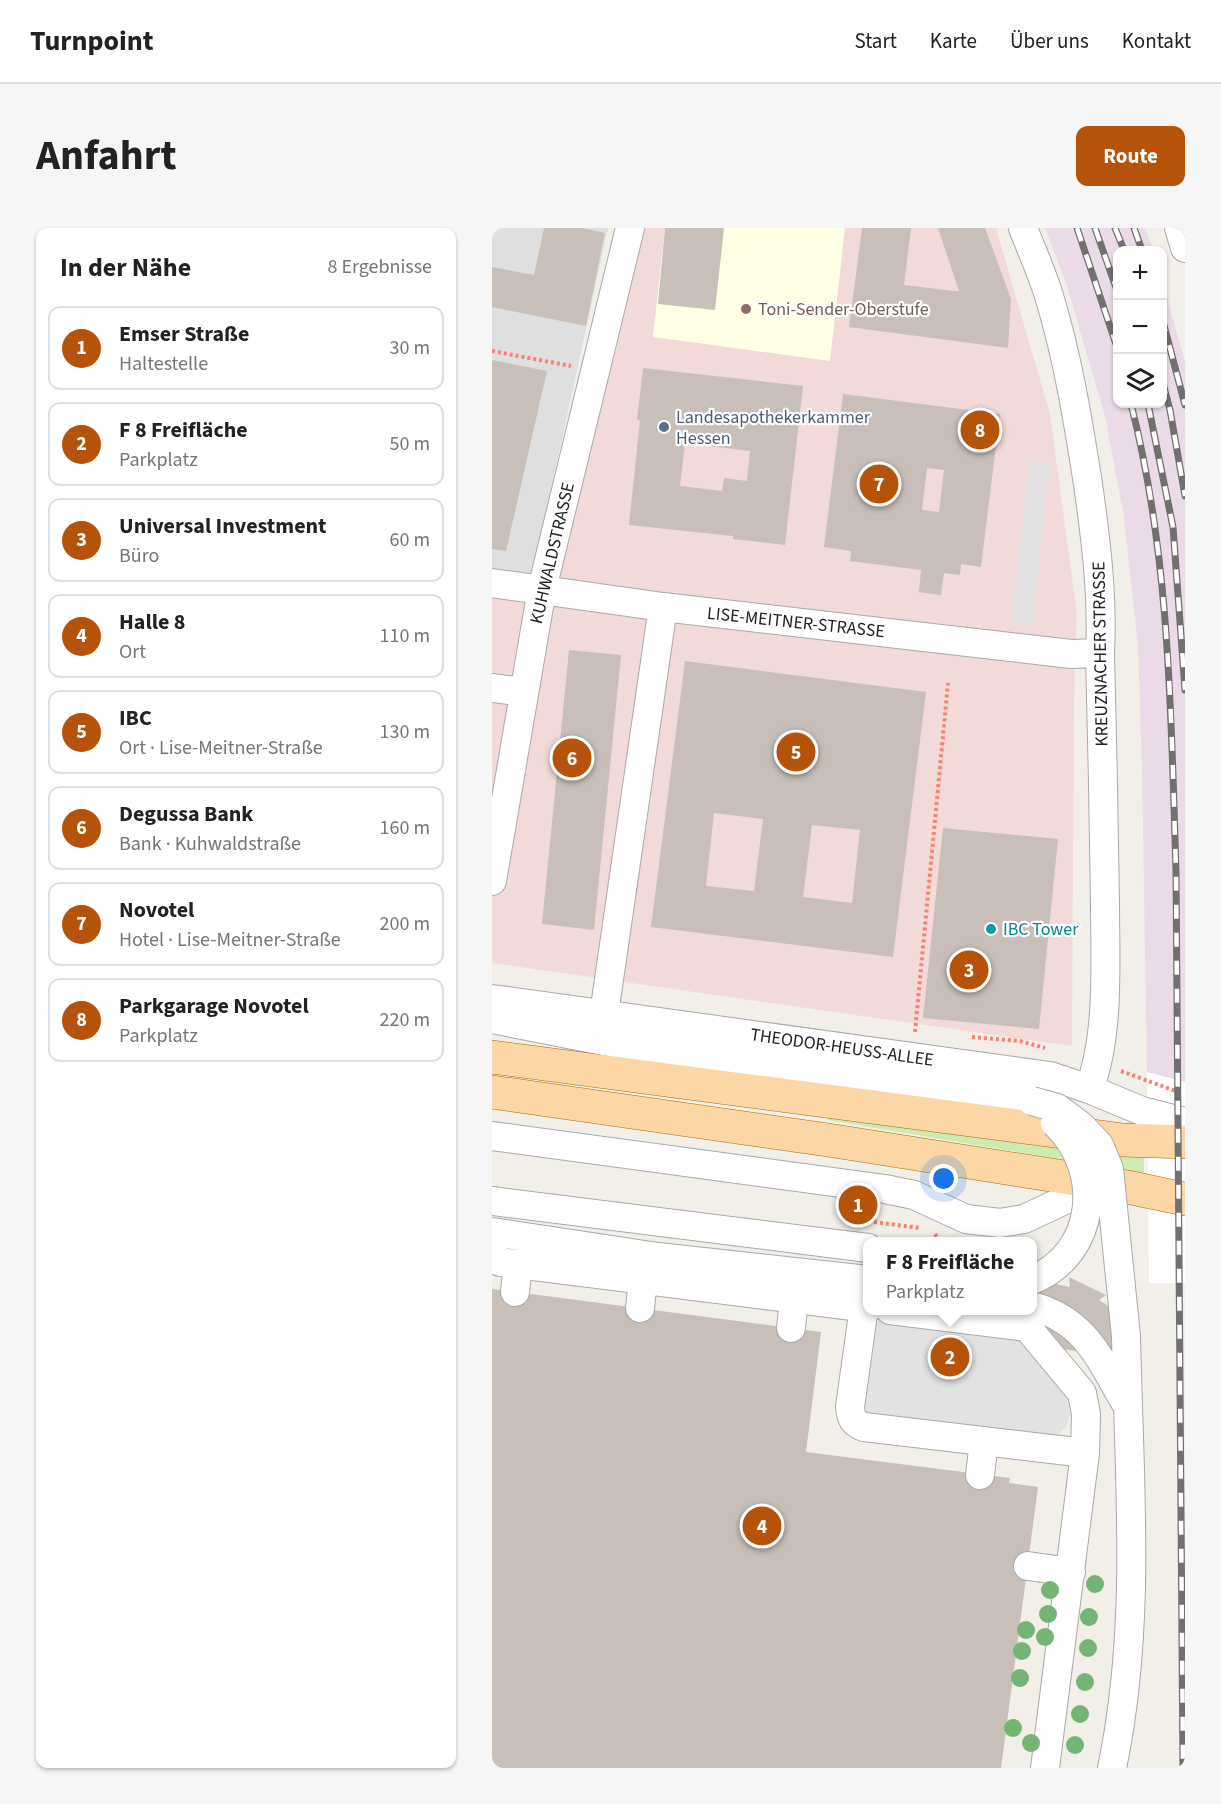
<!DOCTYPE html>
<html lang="de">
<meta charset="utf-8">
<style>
:root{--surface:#fff;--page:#f6f6f6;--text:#222;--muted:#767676;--line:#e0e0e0;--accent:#b45309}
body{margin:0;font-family:"Source Sans 3",sans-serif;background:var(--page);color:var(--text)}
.controls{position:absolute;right:18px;top:18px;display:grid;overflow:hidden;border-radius:12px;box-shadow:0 2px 4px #0004}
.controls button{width:54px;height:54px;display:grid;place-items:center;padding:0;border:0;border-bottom:2px solid var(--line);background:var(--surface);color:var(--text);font:30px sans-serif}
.you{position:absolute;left:452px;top:951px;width:21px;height:21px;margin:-15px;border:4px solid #fff;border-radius:50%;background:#1a73e8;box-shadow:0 0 0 9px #1a73e833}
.badge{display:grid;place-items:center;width:39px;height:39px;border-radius:50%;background:var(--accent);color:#fff;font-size:20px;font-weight:700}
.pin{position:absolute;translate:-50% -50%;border:3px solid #fff;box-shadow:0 2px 6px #0006}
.popup{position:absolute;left:371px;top:1009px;width:174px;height:78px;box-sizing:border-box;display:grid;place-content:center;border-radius:12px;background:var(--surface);filter:drop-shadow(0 2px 4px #0005);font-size:20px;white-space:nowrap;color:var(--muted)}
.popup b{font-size:22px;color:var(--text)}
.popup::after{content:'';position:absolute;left:50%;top:100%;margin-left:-12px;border:12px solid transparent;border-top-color:var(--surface)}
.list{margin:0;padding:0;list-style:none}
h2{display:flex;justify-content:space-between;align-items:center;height:78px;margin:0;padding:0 24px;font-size:26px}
h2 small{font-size:20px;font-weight:400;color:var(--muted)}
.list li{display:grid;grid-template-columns:39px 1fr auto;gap:18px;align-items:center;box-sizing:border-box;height:84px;margin:0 12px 12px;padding:0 12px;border:2px solid var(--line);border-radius:12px}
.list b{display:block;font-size:22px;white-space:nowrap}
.list p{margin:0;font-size:20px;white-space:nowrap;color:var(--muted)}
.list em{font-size:20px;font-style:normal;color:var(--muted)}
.icon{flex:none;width:33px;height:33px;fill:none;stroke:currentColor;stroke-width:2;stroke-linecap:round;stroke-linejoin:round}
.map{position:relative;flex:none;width:693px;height:1540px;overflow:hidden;border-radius:12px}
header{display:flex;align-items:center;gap:36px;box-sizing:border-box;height:84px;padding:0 30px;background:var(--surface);border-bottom:2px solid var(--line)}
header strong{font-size:28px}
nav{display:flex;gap:33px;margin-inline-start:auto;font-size:21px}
.intro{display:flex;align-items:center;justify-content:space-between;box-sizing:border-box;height:144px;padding:0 36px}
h1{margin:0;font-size:42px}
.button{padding:15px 27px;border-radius:12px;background:var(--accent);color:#fff;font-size:21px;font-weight:700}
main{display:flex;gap:36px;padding:0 36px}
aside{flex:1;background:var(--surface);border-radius:12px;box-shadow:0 2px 4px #0004}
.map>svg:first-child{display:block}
</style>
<header>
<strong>Turnpoint</strong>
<nav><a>Start</a><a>Karte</a><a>Über uns</a><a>Kontakt</a></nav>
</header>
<div class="intro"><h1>Anfahrt</h1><a class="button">Route</a></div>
<main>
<aside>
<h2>In der Nähe<small>8 Ergebnisse</small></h2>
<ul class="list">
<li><span class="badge">1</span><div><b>Emser Straße</b><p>Haltestelle</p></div><em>30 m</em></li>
<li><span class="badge">2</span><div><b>F 8 Freifläche</b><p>Parkplatz</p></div><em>50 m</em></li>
<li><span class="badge">3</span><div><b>Universal Investment</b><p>Büro</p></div><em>60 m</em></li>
<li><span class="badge">4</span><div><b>Halle 8</b><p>Ort</p></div><em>110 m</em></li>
<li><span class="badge">5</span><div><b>IBC</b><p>Ort · Lise-Meitner-Straße</p></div><em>130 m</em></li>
<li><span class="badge">6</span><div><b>Degussa Bank</b><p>Bank · Kuhwaldstraße</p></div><em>160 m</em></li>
<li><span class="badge">7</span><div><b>Novotel</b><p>Hotel · Lise-Meitner-Straße</p></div><em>200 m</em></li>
<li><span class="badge">8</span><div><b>Parkgarage Novotel</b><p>Parkplatz</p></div><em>220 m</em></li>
</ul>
</aside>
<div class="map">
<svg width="693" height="1540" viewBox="0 0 693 1540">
<rect width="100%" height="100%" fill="#f2efe9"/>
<path fill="#e0dfdf" d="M0,0H116L39,353L0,348Z"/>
<path fill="#f2dad9" d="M153,0H504L558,186L585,386L582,472L580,818L0,735V360L45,364Z"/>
<path fill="#ffffe5" d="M173,0H353L338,133L161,109Z"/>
<path fill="#ebdbe8" d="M553,0H653L661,22H626V176H670L671,55L693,134V854L655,844L650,540L646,418L632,289L613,188L575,58Z"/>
<path fill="#cdebb0" d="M335,888L564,916L574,932L336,892Z
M652,926V945L628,941L625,927Z"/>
<path fill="#e2e2e2" d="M538,232L558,235L540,398L519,396Z
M394,1083L514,1100L565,1154L576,1173L578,1186L575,1198L565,1207L556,1209L380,1188L369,1181L378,1104Z"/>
<path fill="#fff" d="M655,844L693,854V1055H657Z"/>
<path fill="#c7bfb8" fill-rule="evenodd" d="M52,0H90L113,5L94,98L0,79V39L42,47Z
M173,0H232L223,82L166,76Z
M370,0H419L412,57L462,63H467L446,0H493L519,71L516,120L357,99Z
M0,132L55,143L14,323L0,321Z
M151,140L311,158L293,317L241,311V308L137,297L148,192H145ZM193,215L258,223L255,253L232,250L230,263L188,258Z
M351,166L508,186L489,339L469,336L468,347L452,345L449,367L427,364L429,342L358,333L359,323L332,319ZM435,240L452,242L447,284L430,282Z
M77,422L129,427L102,702L50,696Z
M193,433L434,464L401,729L159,699ZM222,585L271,591L262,663L214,658ZM320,597L368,602L360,675L311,669Z
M451,600L566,611L547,801L431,790Z
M577,1049L614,1067L607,1072L618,1079L627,1120L617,1124L596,1125L565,1120L502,1083H540V1051L578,1059Z
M0,1061L329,1104L314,1224L518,1250L517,1255L546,1259L509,1540H0Z"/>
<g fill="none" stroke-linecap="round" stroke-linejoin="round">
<defs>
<path id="minor" d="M531,0C540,23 550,45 557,68C576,130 586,193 596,256C604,313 611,368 608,425C610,508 612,592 613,675C613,733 618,807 597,861
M687,0L693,20
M0,355L171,379L579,426L608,425
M0,460L32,464
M0,653L50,361L138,0
M0,771L558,848L597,861L650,883L693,894
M112,786L171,379
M0,791L132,817L510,866L540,873
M0,908L393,961L422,967L474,991L508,995L532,991L577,970L618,961
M0,973L376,1020
M0,1004L166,1029L376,1052
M0,1026L8,1034L376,1080
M23,1064L26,1036
M540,1078C594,1093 607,1130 633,1174
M372,1079L358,1179C359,1190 361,1195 372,1199L593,1225
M148,1080L151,1052
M398,1082L535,1099L590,1165L594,1186L593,1225L553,1540
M299,1100L302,1071
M488,1247L492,1214
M536,1338L579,1344
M620,1540C650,1397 637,1252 634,1108"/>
<path id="major" d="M0,829L631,912L693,914
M0,864L336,912L635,959L693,971"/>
</defs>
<use href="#minor" stroke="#a9a9a9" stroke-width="30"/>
<use href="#major" stroke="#a06b00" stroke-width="34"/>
<path stroke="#fa8072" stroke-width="4" stroke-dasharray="3 3" stroke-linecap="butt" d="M0,123L79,138
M423,804L456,455
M480,809L528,813L553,820
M629,843L689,865
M382,994L428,1000
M443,1006L449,1014"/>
<use href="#minor" stroke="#fff" stroke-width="28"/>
<use href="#major" stroke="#fcd6a4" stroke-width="33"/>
<defs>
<path id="rail" d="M585,0L626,122
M603,0L626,65
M623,0L632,22
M642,0L650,22
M670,90L693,177
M670,152L678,182L693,268
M639,176C678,328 679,487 684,643L691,1540
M656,176L681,299L693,462"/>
</defs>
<use href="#rail" stroke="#707070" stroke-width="7"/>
<use href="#rail" stroke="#fff" stroke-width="4.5" stroke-dasharray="14" stroke-linecap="butt"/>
<defs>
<path id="minor-bridge" d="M540,873L565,880L589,898L607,917L617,941L634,1108
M540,1052C606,1025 612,941 563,895"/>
</defs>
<use href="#minor-bridge" stroke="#a9a9a9" stroke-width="30" stroke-linecap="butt"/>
<use href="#minor-bridge" stroke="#fff" stroke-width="28"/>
</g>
<g fill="#74b475">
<circle cx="603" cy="1356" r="9"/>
<circle cx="558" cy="1362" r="9"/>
<circle cx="556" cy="1386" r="9"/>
<circle cx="597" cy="1389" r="9"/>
<circle cx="534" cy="1402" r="9"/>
<circle cx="553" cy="1409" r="9"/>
<circle cx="596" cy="1420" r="9"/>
<circle cx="530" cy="1423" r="9"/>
<circle cx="528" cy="1450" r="9"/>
<circle cx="593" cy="1454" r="9"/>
<circle cx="588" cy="1486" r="9"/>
<circle cx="521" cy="1500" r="9"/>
<circle cx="539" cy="1515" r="9"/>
<circle cx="583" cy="1517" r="9"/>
</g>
<circle fill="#8d6e63" stroke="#fff" stroke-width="2" cx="254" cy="81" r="6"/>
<circle fill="#5c6f8a" stroke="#fff" stroke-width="2" cx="172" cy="199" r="6"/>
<circle fill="#0f9aa8" stroke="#fff" stroke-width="2" cx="499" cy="701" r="6"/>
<g text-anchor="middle" stroke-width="4.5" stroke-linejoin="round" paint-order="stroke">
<g font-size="18" fill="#785e54" stroke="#fff" text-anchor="start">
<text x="266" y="87">Toni-Sender-Oberstufe</text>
</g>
<g font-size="18" fill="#4e5e75" stroke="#fff" text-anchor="start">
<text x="184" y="195">Landesapothekerkammer<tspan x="184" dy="21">Hessen</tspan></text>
</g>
<g font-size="18" fill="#222" stroke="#fff">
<text transform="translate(60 325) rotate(-77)" y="6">KUHWALDSTRASSE</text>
<text transform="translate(304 394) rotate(6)" y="6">LISE-MEITNER-STRASSE</text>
<text transform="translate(608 426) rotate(-91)" y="6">KREUZNACHER STRASSE</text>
<text transform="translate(350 819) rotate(8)" y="6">THEODOR-HEUSS-ALLEE</text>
</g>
<g font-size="18" fill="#0d838f" stroke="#fff" text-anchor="start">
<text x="511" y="707">IBC Tower</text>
</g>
</g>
</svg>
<div class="controls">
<button>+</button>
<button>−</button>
<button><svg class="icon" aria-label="layers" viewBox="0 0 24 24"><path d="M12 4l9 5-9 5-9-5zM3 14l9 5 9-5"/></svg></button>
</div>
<div class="you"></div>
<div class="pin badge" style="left:366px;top:977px">1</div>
<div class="pin badge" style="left:458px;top:1129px">2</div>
<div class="popup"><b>F 8 Freifläche</b>Parkplatz</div>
<div class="pin badge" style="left:477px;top:742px">3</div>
<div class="pin badge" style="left:270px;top:1298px">4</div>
<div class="pin badge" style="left:304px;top:524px">5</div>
<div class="pin badge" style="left:80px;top:530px">6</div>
<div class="pin badge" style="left:387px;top:256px">7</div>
<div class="pin badge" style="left:488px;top:202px">8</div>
</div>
</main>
